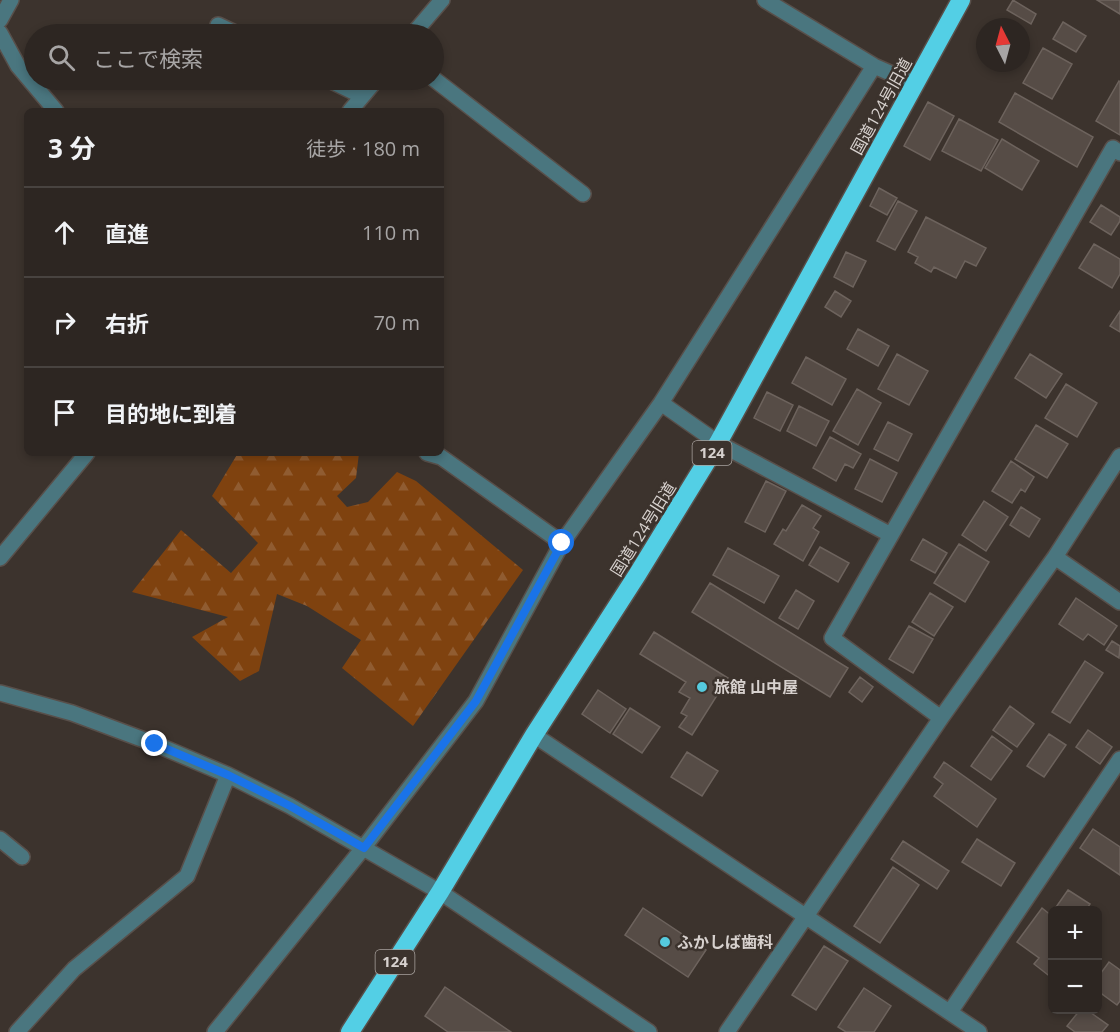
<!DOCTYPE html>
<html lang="ja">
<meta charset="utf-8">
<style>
:root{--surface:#2d2622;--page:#352e2a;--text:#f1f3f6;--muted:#a7a5a5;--line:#484340}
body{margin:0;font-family:"Open Sans","Noto Sans JP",sans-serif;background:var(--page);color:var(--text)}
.controls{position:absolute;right:18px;bottom:18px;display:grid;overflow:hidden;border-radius:9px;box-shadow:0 3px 9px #0003}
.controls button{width:54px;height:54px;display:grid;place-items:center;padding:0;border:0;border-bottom:2px solid var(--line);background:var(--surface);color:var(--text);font:30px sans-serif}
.compass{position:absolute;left:976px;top:18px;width:54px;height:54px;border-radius:50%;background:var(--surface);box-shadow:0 3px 9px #0003;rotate:354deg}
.stop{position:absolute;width:18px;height:18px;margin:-14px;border:4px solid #1a73e8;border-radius:50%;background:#fff}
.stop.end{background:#1a73e8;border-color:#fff;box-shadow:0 2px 6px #0008}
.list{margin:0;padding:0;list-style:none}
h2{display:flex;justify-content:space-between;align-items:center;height:78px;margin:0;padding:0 24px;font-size:26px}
h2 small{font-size:20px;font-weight:400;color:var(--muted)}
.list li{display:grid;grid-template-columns:39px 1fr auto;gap:18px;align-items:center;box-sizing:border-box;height:90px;padding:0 24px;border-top:2px solid var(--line)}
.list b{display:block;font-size:22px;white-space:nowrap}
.list em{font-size:20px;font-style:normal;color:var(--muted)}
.icon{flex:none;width:33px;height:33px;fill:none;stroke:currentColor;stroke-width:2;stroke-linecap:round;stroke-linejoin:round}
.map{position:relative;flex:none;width:1120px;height:1032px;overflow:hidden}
.search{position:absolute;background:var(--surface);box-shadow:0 3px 9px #0003;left:24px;top:24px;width:420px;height:66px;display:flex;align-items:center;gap:15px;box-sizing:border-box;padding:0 21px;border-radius:33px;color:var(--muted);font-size:22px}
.panel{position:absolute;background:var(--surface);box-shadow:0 3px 9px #0003;left:24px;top:108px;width:420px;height:348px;border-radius:9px}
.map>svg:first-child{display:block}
</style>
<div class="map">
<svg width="1120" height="1032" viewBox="0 0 1120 1032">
<defs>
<pattern id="forest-firs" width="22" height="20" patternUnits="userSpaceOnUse" patternTransform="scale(1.5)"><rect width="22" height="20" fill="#7f420f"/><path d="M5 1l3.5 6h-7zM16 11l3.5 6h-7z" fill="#905c31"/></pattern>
</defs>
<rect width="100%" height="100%" fill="#3c332d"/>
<path fill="url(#forest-firs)" d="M238,453H359L356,478L337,496L347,507L368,502L397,472L416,481L523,570L413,726L342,668L361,640L307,606L277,594L259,671L240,681L192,637L228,617L132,592L181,530L231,573L258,543L212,496Z"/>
<path fill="#564c46" stroke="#6d635d" stroke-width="1.5" d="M1013,0L1036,14L1031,24L1007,10Z
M1097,0H1120V14Z
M1063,22L1086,36L1076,52L1053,39Z
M1043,48L1072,64L1052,99L1023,83Z
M1119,81L1120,82V135L1096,121Z
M1015,93L1093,137L1077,167L999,122Z
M928,102L954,116L930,160L904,146Z
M959,119L998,140L981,171L942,151Z
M1002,139L1039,161L1022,190L985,168Z
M879,188L897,198L887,215L870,206Z
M898,201L917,211L895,250L877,241Z
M1101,205L1120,217V221L1111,235L1090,222Z
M926,217L986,248L976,266L965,261L956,278L934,267L931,272L915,263L918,257L908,252Z
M1094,244L1120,259V274L1112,288L1079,268Z
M846,252L866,261L853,287L834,277Z
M835,291L851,301L841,317L825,307Z
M1120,311V332L1110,326Z
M858,329L889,346L878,366L847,349Z
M897,354L928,371L909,405L878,389Z
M1030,354L1062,374L1046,398L1015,378Z
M806,357L846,379L832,405L792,383Z
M1066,384L1097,403L1077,437L1045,418Z
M857,389L881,403L858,445L833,431Z
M767,392L793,405L780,431L754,418Z
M799,406L829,421L816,446L787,431Z
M888,422L912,434L898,461L874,449Z
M1036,425L1068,444L1047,478L1015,459Z
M830,437L861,454L853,468L845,464L836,481L813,468Z
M870,459L897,473L882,502L855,489Z
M1011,461L1034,477L1025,492L1021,489L1012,503L992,491Z
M766,481L786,491L765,532L745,522Z
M984,501L1008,517L986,551L962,535Z
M802,505L821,516L813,528L819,532L803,561L774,544L783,529L786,531Z
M1021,507L1040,519L1029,537L1010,525Z
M923,539L947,553L935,573L911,560Z
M959,544L989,562L965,602L934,583Z
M820,547L849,563L838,582L809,565Z
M728,548L779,576L764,603L713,575Z
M710,583L848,668L830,697L692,612Z
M796,590L814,601L798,629L779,618Z
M930,593L953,607L934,636L912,622Z
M1076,598L1117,626L1104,645L1088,634L1083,640L1059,624Z
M909,626L933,639L913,673L889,659Z
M654,632L728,678L692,735L679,727L687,716L681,713L690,698L679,692L686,682L640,654Z
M1112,641L1120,646L1119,658L1106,650Z
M1085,661L1103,673L1070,723L1052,712Z
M860,677L873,687L862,702L849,692Z
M598,690L626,709L610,733L582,714Z
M1010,706L1034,724L1017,747L993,730Z
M630,708L660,727L642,753L613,734Z
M1088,730L1112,747L1100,764L1076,747Z
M1049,734L1066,745L1044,777L1027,766Z
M992,736L1012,751L991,780L971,766Z
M687,752L718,771L702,796L671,777Z
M944,762L996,799L977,827L934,796L943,784L934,777Z
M1093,829L1120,847V875L1080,848Z
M977,839L1015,863L1001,886L962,862Z
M903,841L949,871L937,889L891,859Z
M893,867L919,885L880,943L854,926Z
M1068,890L1090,904L1086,910H1054Z
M643,908L706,950L688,977L625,935Z
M1042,908L1052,916V978L1034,964L1039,958L1017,942Z
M824,946L848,961L816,1010L792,995Z
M1109,962L1120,970V1001L1117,1005L1098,991V977Z
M445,987L511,1032H448L425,1016Z
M864,988L891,1006L874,1032H846L838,1027Z
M1080,1010H1087L1108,1025L1102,1032H1075L1067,1026Z"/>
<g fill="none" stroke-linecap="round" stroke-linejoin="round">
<defs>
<path id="minor" d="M765,0L874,66L915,84
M0,20L11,0
M218,25L237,34
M0,33L18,66L56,111
M413,34L442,0
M434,79L583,194
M329,80L362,96
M350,111L376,80
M661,403L718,443L891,535
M427,453L441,457L562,543
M1055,557L1120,602
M0,558L87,453
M0,693L72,713L155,744L228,775L290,806L440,892L649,1032
M941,718L832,638L1113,148L1120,153
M534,735L979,1032
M0,839L22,857
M950,1012L1120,759
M17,1032L74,969L187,876L228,775
M215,1032L364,847L476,701L562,543L661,403L874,66
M727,1032L941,718L1055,557L1120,456"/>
<path id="highway" d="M350,1032L440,892L534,735L637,575L718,443L961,0"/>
</defs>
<use href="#minor" stroke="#584f4a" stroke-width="18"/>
<use href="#highway" stroke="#584f4a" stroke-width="21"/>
<use href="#minor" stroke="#4a767f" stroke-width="15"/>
<use href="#highway" stroke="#53cfe5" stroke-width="18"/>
</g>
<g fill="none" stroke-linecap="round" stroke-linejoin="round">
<path stroke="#1a73e8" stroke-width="8" d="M155,744L228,775L290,806L364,848L476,701L562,543"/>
</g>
<g fill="#55cade" stroke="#3c332d" stroke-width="2">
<circle cx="702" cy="687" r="6"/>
<circle cx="665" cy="942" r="6"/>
</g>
<g text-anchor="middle" stroke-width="5" stroke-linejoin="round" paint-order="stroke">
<g fill="#3c332d" stroke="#a8a29e" stroke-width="1.5">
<rect x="692.5" y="441" width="39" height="24" rx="4.5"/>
<rect x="375.5" y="950" width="39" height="24" rx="4.5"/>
</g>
<g font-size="15" font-weight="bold" fill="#d7d1ce">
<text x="712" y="458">124</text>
<text x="395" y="967">124</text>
</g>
<g font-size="16" fill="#d7d1ce" stroke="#3c332d">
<text transform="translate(881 106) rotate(-61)" y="6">国道124号旧道</text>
<text transform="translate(643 529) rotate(-58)" y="6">国道124号旧道</text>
</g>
<g font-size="16" font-weight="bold" fill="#d7d1ce" stroke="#3c332d" text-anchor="start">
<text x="714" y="693">旅館 山中屋</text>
<text x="677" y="948">ふかしば歯科</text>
</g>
</g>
</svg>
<div class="controls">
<button>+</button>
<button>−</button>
</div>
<svg class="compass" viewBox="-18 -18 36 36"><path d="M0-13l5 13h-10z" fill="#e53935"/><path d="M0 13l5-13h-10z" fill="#a7a5a5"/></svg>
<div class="stop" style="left:562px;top:543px"></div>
<div class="stop end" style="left:155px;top:744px"></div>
<div class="search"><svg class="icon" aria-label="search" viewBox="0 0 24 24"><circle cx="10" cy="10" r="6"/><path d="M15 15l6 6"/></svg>ここで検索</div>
<section class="panel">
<h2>3 分<small>徒歩 · 180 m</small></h2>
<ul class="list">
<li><svg class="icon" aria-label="ahead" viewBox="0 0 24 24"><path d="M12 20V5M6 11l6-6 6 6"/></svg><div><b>直進</b></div><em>110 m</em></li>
<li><svg class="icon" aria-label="right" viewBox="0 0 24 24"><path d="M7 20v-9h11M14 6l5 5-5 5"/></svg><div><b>右折</b></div><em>70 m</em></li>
<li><svg class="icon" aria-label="arrive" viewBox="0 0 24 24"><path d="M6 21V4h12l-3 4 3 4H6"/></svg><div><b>目的地に到着</b></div></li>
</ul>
</section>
</div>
